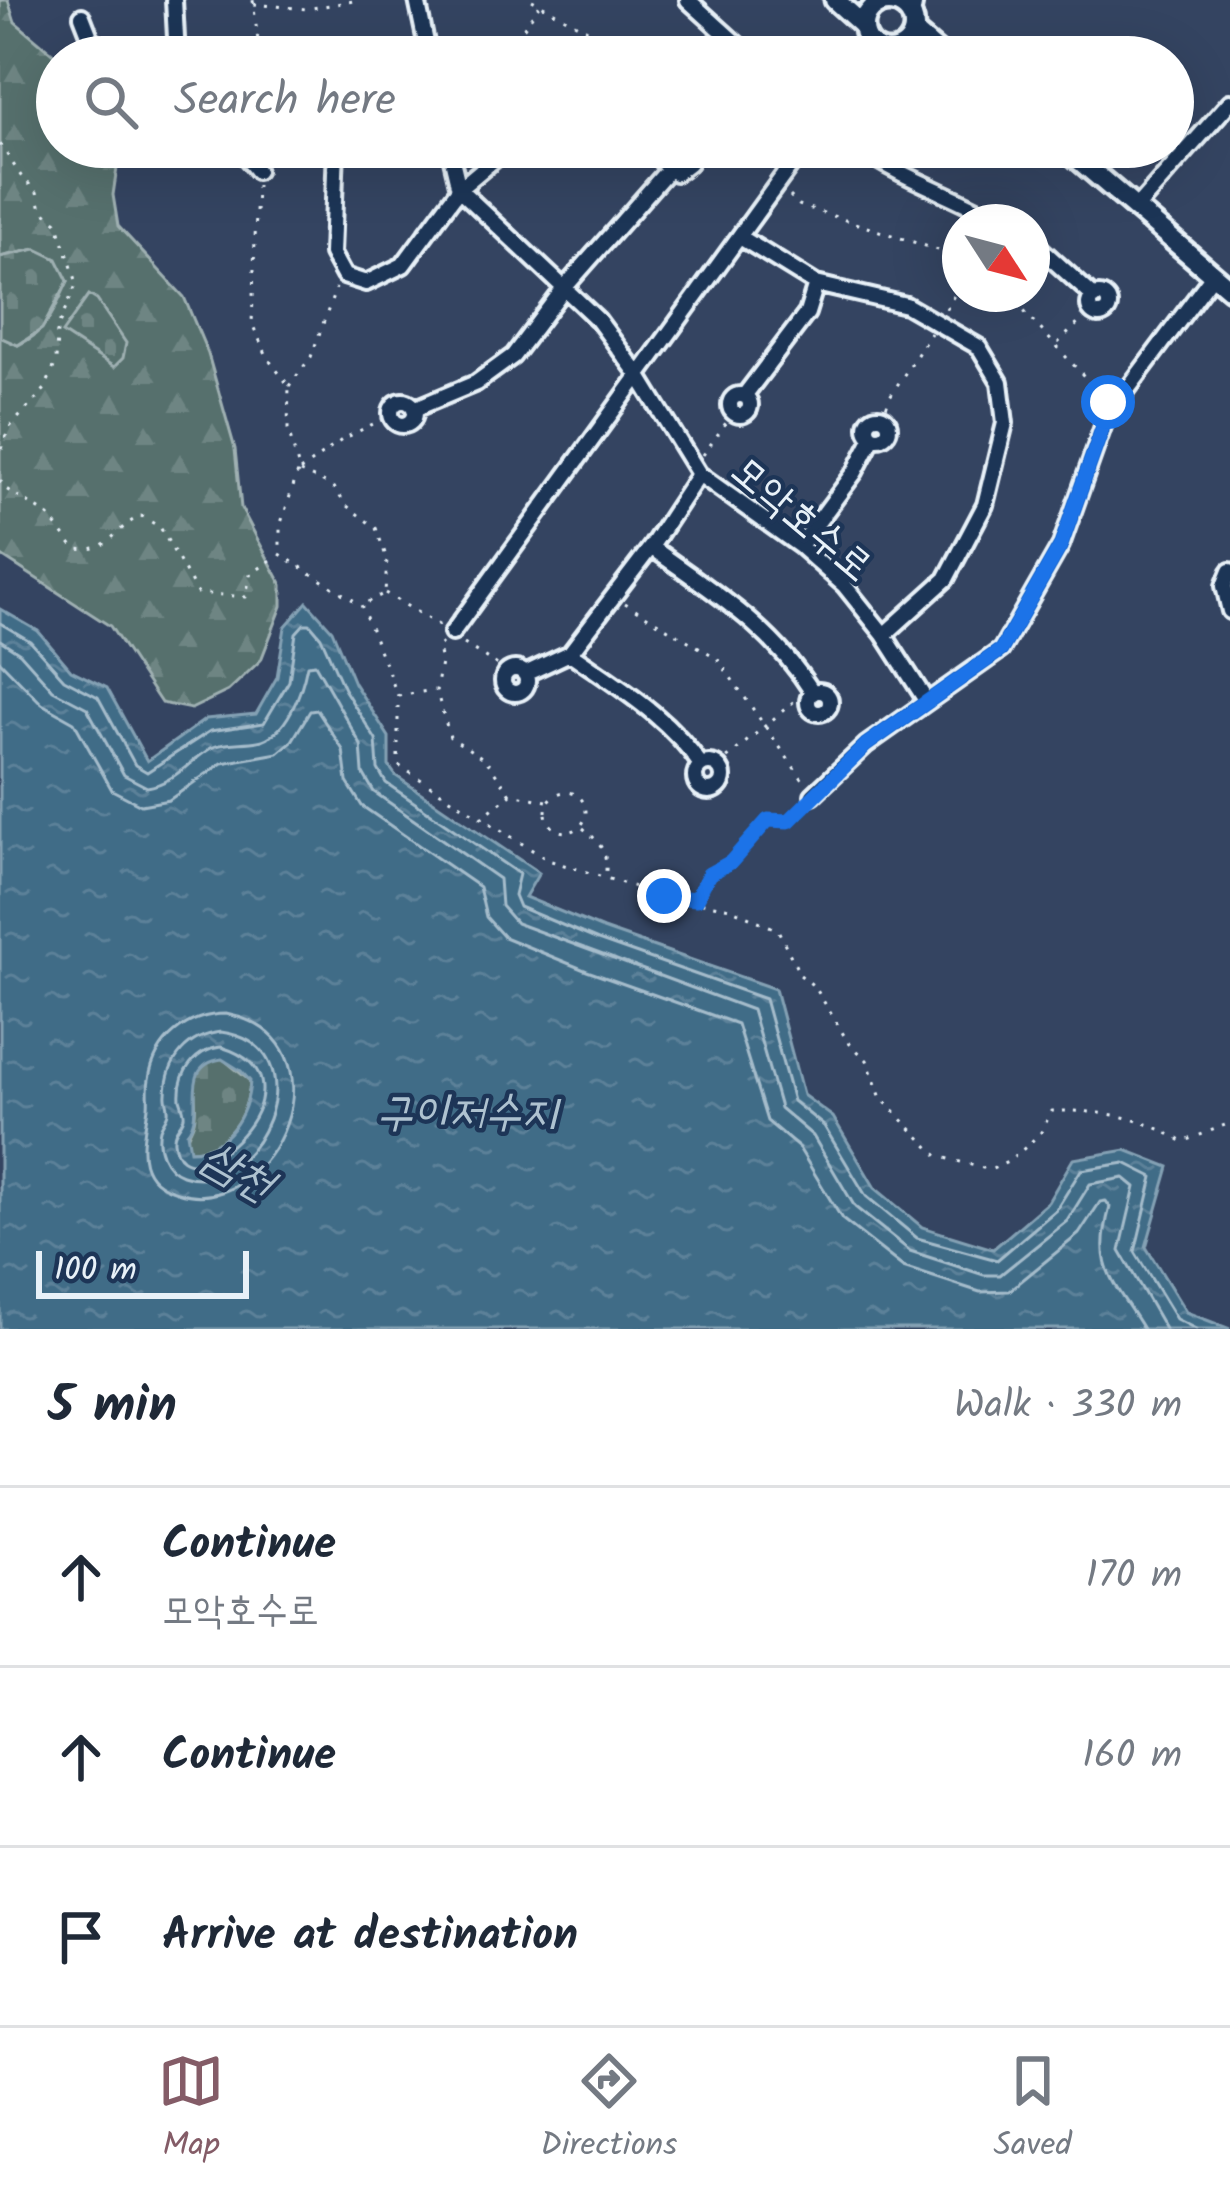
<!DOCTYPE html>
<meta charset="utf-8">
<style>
:root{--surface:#fff;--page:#f6f6f7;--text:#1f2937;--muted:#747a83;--line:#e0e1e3;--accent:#845c67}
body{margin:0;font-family:Kalam,"Poor Story",sans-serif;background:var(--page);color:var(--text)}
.compass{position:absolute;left:942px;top:204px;width:108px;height:108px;border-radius:50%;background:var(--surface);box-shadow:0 12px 48px #0002;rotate:126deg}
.scale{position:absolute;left:36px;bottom:30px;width:213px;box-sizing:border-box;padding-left:12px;border:6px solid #e8f1f8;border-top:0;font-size:33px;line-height:42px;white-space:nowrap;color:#e8f1f8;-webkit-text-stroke:9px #1d3557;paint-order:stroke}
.stop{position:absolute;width:36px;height:36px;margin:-27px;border:9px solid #1a73e8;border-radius:50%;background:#fff}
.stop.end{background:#1a73e8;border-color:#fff;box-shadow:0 3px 12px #0008}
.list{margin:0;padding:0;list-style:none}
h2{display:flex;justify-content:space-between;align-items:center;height:156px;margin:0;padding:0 48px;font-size:51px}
h2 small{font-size:39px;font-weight:400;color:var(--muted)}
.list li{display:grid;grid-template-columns:78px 1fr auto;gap:36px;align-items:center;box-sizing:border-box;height:180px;padding:0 48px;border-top:3px solid var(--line)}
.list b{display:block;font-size:45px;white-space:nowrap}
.list p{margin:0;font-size:39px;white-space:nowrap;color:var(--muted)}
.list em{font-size:39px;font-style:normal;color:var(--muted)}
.icon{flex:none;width:66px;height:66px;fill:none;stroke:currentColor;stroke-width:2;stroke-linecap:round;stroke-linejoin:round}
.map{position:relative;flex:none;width:1230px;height:1329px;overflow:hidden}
.search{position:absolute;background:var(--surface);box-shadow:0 12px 48px #0002;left:36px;right:36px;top:36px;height:132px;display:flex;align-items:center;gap:30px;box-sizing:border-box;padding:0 42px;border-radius:66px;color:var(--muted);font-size:45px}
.sheet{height:696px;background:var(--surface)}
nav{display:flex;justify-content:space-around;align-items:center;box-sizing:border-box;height:168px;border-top:3px solid var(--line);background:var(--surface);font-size:33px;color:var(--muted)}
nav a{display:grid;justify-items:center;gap:6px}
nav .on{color:var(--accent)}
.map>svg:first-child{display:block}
</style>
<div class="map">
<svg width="1230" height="1329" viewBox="0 0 1230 1329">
<defs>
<pattern id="forest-firs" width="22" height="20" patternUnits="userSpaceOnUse" patternTransform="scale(3)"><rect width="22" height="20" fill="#56706d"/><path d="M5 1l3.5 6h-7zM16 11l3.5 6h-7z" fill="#6e8583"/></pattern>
<pattern id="cemetery-stones" width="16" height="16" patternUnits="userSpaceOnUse" patternTransform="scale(3)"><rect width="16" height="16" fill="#56706d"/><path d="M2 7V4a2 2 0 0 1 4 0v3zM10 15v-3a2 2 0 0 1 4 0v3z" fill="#6e8583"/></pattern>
<pattern id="water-ripples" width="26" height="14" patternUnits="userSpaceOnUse" patternTransform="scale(3)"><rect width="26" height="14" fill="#416c87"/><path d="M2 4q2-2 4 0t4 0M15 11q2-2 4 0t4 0" fill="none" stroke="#5c8199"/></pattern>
</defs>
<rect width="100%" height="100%" fill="#344461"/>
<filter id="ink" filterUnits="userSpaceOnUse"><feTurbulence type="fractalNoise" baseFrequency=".00833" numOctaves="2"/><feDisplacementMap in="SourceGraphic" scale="24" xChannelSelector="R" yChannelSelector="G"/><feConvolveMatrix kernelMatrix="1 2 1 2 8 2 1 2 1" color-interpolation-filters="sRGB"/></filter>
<g filter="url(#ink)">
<path fill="url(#forest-firs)" stroke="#9fb0b2" stroke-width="3" d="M0,0H8L15,22L57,57V147H114L119,155L113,195L118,226L184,297L208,354L235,449L241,508L282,585V606L261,660L228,691L191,709L161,703L110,626L0,555V337L18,345C47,333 56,307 68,281L36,249L0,257Z"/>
<path fill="url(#cemetery-stones)" stroke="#9fb0b2" stroke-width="3" d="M36,249L57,259L68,281L42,329L18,345L0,337V257Z
M89,295L97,300L126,343L123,358L114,367L62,333Z
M222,1058L250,1081C248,1116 226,1150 190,1150L186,1142C187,1135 191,1130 193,1124C203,1099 178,1066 222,1058Z"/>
<path fill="url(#water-ripples)" stroke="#84a1b4" stroke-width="3" fill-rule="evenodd" d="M307,602L332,630L354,683L389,737V766L396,776L539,873L525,897L603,929L775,989L803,1095L833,1117L875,1188L922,1227L993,1249L1048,1202L1073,1159L1126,1150L1169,1167L1146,1247L1186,1312L1230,1329H0V609L38,631L71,670L107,688L147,761L206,719L256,714L277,677L285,627ZM222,1059L241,1071L250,1081C248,1115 227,1150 190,1150L187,1133C207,1110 177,1066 222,1059Z"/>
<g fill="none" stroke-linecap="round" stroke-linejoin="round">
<path stroke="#a5bccb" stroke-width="3" d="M0,623L30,641L64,679L98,697L135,765L147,772L210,731L264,723L289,681L296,633L304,624H310L321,637L344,689L376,740L378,769L386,783L519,874L514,895L519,907L598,940L765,999L793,1101L824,1126L866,1196L917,1238L997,1260L1056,1210L1081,1170L1125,1163L1153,1177L1135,1252L1176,1319L1196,1329
M0,640L20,653L53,690L87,708L124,775L147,787C172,784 190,761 211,748C225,741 243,744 258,741C287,736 302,691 307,665L315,664L361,745L363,773L374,792L499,879L501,906L516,923L752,1010L780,1108L813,1136L855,1207L910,1251L984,1275H1000L1067,1221L1090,1184L1124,1178L1135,1187L1120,1251L1165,1329
M0,661L42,704L74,722L112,790L141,805L169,800L222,763L278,753L292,741L310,711L317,710L343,750L347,782L362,806L479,887L486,917L504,937L587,971L737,1024L767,1121L799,1148L842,1219L903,1267L980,1292L1009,1291L1079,1234L1100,1202L1106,1201L1110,1207C1093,1269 1112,1278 1143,1329
M226,1014C354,1039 275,1223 177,1192C130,1178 144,1140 148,1107C149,1098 147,1089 149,1079C155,1040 187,1014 226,1014Z
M221,1032C327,1047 256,1201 182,1175C163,1168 156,1146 160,1129C162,1123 167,1118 168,1112C169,1106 165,1100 166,1094C167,1059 188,1036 221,1032Z
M221,1047C333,1081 181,1215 174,1141C173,1129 182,1126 184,1116C185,1113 181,1102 180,1099C178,1071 196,1050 221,1047Z"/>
<defs>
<path id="street" d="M174,0L177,57
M417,0L429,57
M688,0L751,57
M893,2L897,0
M82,16L98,57
M912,16L915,0
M328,57L335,53L345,57
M859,57L865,35
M878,57L882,52
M238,147L257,171
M336,147L332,254L344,276L366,283L403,265L459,189L509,147
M449,147L459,189L598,320L637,373L699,474L800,546L844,585L884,635L927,702L1001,650L1061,545L1106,418L1213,275
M671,147L664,154L663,163L676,173L689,163V154L682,147
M858,147C902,179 954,194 1001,222
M1137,207L1230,102
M740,237L816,284L906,305L979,347L1000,382L1005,423L985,505L946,579L884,635
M1032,241L1094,297
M1089 305a10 10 0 1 1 20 0a10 10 0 1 1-20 0Z
M730 405a10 10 0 1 1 20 0a10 10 0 1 1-20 0Z
M744,396L807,313L816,284
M391 413a12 12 0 1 1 24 0a12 12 0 1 1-24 0Z
M414,409L476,383L513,356L565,287L668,170
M867 427a11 11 0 1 1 22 0a11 11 0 1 1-22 0Z
M800,546L855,472L873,437
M651,547C713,592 772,627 813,693
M1230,571L1224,586L1230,611
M452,633L804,147
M570,653L651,547L699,474
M503 681a12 12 0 1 1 24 0a12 12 0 1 1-24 0Z
M525,674L570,653C618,687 668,716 701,765
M808 702a11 11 0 1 1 22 0a11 11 0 1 1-22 0Z
M695 777a14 14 0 1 1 28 0a14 14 0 1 1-28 0Z
M813,795L866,745L927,702"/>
<path id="secondary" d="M835,0L864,26
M864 27a25 25 0 1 1 50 0a25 25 0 1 1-50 0Z
M914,32L943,57
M1064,147L1230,289"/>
</defs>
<use href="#street" stroke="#e8f1f8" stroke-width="22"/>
<use href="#secondary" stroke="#e8f1f8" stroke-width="27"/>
<path stroke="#e8f1f8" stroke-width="3" stroke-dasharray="3 9" stroke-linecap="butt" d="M253,0L260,57
M532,0L637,57
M254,4L306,9L359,0
M503,57L543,0
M585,57L598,39
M0,144L21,176L37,192L41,209L57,222L77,283L57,329L56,362L45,389L9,428L0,455
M742,147L771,169
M257,185L252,324L269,360L289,386L288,429L299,469L280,526V550
M790,196L799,205L941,251L960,261
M1008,294L1105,399
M946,309L960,285
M1058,343L1090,312
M289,386L311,357L336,288
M883,418L889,398L931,333
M703,455L733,413
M300,471L343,439L391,415
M300,472L332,486L347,506L376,528L387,559L385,593L362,605
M0,480L6,489L49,516L75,549C111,553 112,529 141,516L160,527L197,593L246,597L250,575L278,555
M280,554L361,605L398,696V765L548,860L664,896L730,908L778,930L800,975L815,987L848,1042L867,1060L881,1098L938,1156L990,1170L1008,1162L1028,1145L1041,1132L1052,1111C1100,1110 1142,1116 1183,1142L1230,1123
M385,593L442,627
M625,603L717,658L805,783
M442,643L438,647L441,663L436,690L450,737L486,760L511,794
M464,644L507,671
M398,696L434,690
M718,766L799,697
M546 812a20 20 0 1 1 40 0a20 20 0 1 1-40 0Z
M481,818L511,794L547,801
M583,828C602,844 609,854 605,879
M696,898L709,874L731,862L768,820L789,821L806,807"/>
<use href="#street" stroke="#1d3557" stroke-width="14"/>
<use href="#secondary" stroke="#1d3557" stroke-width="18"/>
</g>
</g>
<g fill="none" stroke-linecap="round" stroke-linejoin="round" filter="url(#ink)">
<path stroke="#1a73e8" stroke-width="15" d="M664,896L696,899L709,874L731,862L768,820L789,821L866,745L1001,650L1061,545L1106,418L1114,408L1108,402"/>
</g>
<g text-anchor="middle" stroke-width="9" stroke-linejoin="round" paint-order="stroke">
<g font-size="42" fill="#e8f1f8" stroke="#1d3557">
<text transform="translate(803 517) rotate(40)" y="15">모악호수로</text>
</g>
<g font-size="45" font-style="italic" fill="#aec2d0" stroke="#1d3557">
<text x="467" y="1127">구이저수지</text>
<text transform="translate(239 1169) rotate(30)" y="16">삼천</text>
</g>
</g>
</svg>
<svg class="compass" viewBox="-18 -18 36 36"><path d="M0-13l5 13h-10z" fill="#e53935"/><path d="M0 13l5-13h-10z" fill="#747a83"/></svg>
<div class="scale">100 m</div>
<div class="stop" style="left:1108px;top:402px"></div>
<div class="stop end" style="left:664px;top:896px"></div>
<div class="search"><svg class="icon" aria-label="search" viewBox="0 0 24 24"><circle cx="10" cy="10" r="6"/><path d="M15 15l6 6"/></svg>Search here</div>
</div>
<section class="sheet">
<h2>5 min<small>Walk · 330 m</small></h2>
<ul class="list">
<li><svg class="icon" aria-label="ahead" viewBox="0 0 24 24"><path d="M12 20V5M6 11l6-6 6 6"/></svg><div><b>Continue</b><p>모악호수로</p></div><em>170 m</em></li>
<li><svg class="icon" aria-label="ahead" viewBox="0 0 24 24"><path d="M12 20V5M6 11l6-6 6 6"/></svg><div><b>Continue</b></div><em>160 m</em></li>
<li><svg class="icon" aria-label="arrive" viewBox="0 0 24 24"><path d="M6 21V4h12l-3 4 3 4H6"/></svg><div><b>Arrive at destination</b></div></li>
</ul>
</section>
<nav>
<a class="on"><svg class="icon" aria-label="map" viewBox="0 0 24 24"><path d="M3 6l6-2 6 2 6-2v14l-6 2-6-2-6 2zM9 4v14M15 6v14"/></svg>Map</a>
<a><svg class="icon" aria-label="directions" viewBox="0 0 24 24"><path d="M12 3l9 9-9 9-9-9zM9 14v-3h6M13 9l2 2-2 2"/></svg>Directions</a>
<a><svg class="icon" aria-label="saved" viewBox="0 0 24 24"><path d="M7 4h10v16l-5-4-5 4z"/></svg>Saved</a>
</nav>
